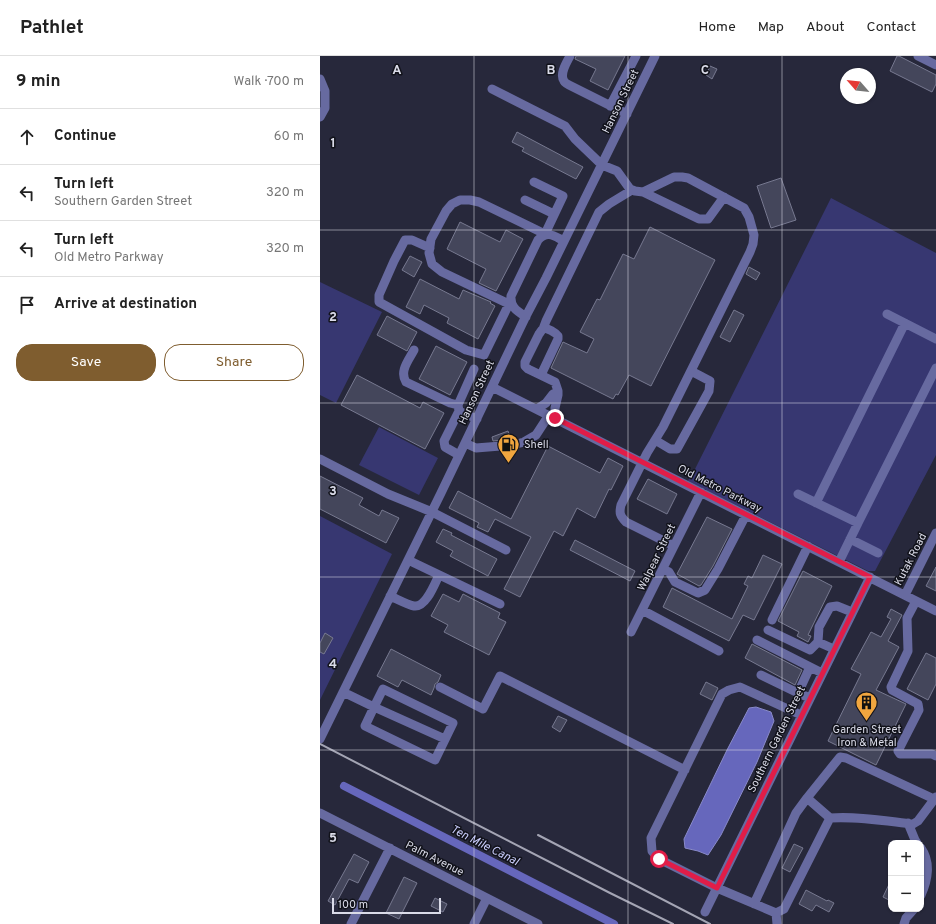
<!DOCTYPE html>
<meta charset="utf-8">
<style>
:root{--surface:#fff;--page:#f6f6f6;--text:#222;--muted:#767676;--line:#e0e0e0;--accent:#7f5d2f}
body{margin:0;font-family:Overpass,sans-serif;background:var(--page);color:var(--text)}
.controls{position:absolute;right:12px;bottom:12px;display:grid;overflow:hidden;border-radius:8px;box-shadow:0 1px 3px #0004}
.controls button{width:36px;height:36px;display:grid;place-items:center;padding:0;border:0;border-bottom:1px solid var(--line);background:var(--surface);color:var(--text);font:20px sans-serif}
.compass{position:absolute;left:520px;top:12px;width:36px;height:36px;border-radius:50%;background:var(--surface);box-shadow:0 1px 3px #0004;rotate:298deg}
.scale{position:absolute;left:12px;bottom:10px;width:109px;box-sizing:border-box;padding-left:4px;border:2px solid #dadbe8;border-top:0;font-size:11px;line-height:14px;white-space:nowrap;color:#dadbe8;-webkit-text-stroke:3px #11121a;paint-order:stroke}
.stop{position:absolute;width:12px;height:12px;margin:-9px;border:3px solid #e11d48;border-radius:50%;background:#fff}
.stop.end{background:#e11d48;border-color:#fff;box-shadow:0 1px 4px #0008}
.list{margin:0;padding:0;list-style:none}
h2{display:flex;justify-content:space-between;align-items:center;height:52px;margin:0;padding:0 16px;font-size:17px}
h2 small{font-size:13px;font-weight:400;color:var(--muted)}
.list li{display:grid;grid-template-columns:26px 1fr auto;gap:12px;align-items:center;box-sizing:border-box;height:56px;padding:0 16px;border-top:1px solid var(--line)}
.list b{display:block;font-size:15px;white-space:nowrap}
.list p{margin:0;font-size:13px;white-space:nowrap;color:var(--muted)}
.list em{font-size:13px;font-style:normal;color:var(--muted)}
.actions{display:flex;gap:8px;padding:12px 16px}
.actions a{flex:1;padding:9px 0;border:1px solid var(--accent);border-radius:16px;text-align:center;font-size:14px;color:var(--accent)}
.actions .main{background:var(--accent);color:#fff}
.icon{flex:none;width:22px;height:22px;fill:none;stroke:currentColor;stroke-width:2;stroke-linecap:round;stroke-linejoin:round}
.map{position:relative;flex:none;width:616px;height:868px;overflow:hidden}
header{display:flex;align-items:center;gap:24px;box-sizing:border-box;height:56px;padding:0 20px;background:var(--surface);border-bottom:1px solid var(--line)}
header strong{font-size:19px}
nav{display:flex;gap:22px;margin-inline-start:auto;font-size:14px}
main{display:flex}
aside{flex:1;background:var(--surface)}
.map>svg:first-child{display:block}
</style>
<header>
<strong>Pathlet</strong>
<nav><a>Home</a><a>Map</a><a>About</a><a>Contact</a></nav>
</header>
<main>
<aside>
<h2>9 min<small>Walk · 700 m</small></h2>
<ul class="list">
<li><svg class="icon" aria-label="ahead" viewBox="0 0 24 24"><path d="M12 20V5M6 11l6-6 6 6"/></svg><div><b>Continue</b></div><em>60 m</em></li>
<li><svg class="icon" aria-label="left" viewBox="0 0 24 24"><path d="M17 20v-9H6M10 6l-5 5 5 5"/></svg><div><b>Turn left</b><p>Southern Garden Street</p></div><em>320 m</em></li>
<li><svg class="icon" aria-label="left" viewBox="0 0 24 24"><path d="M17 20v-9H6M10 6l-5 5 5 5"/></svg><div><b>Turn left</b><p>Old Metro Parkway</p></div><em>320 m</em></li>
<li><svg class="icon" aria-label="arrive" viewBox="0 0 24 24"><path d="M6 21V4h12l-3 4 3 4H6"/></svg><div><b>Arrive at destination</b></div></li>
</ul>
<div class="actions"><a class="main">Save</a><a>Share</a></div>
</aside>
<div class="map">
<svg width="616" height="868" viewBox="0 0 616 868">
<rect width="100%" height="100%" fill="#27283b"/>
<path fill="#373771" d="M511,142L616,197V399L555,515H548L368,425L370,420L372,419Z
M0,226L62,256L16,347L0,339Z
M59,371L118,402L99,439L39,409Z
M0,460L72,498L0,644Z"/>
<path fill="#6667bc" stroke="#898ac9" d="M436,651L451,656L454,665L437,706L401,779L388,799L378,795L365,792L364,783L407,694L429,652Z"/>
<g fill="none" stroke-linecap="round" stroke-linejoin="round">
<path stroke="#6667bc" stroke-width="8" d="M24,730L294,868"/>
</g>
<path fill="#44465b" stroke="#777990" d="M256,0H305L288,34L270,25L276,13L255,3Z
M577,0H579L616,19V28L612,36L570,15Z
M390,10L397,13L392,23L386,19Z
M197,76L263,111L256,123L202,95L204,92L192,86Z
M461,122L476,164L451,172L437,130Z
M140,166L180,186L186,174L203,183L176,235L159,227L166,213L127,193Z
M330,171L395,204L331,330L309,319L298,339L296,338L293,343L231,312L243,286L267,297L274,283L260,276L277,243L280,244L303,198L314,203Z
M90,200L102,206L94,221L82,214Z
M429,211L440,217L436,224L426,218Z
M100,223L139,243L143,234L171,246L170,247L175,250L158,283L127,267L129,262L104,249L100,258L86,251Z
M414,254L424,259L410,286L400,281Z
M67,260L97,276L87,295L57,279Z
M116,290L147,306L130,339L99,323Z
M37,319L100,352L103,346L124,357L105,393L21,349Z
M188,375L191,383L173,385L172,381Z
M228,390L280,417L288,402L303,410L291,434L289,433L275,462L257,452L243,480L234,475L200,541L184,533L211,481L175,463L168,476L157,471L159,467L129,452L138,435L191,463Z
M0,420L43,442L39,449L59,460L62,454L79,462L66,487L0,453Z
M328,423L357,438L347,458L317,443Z
M387,461L412,473L393,510L381,529L379,530L357,518Z
M123,473L132,477L131,479L177,503L168,520L130,500L133,495L116,486Z
M255,484L315,515L310,525L250,494Z
M443,499L462,508L434,564L423,559L409,585L343,551L352,532L412,563L428,530L424,528L428,520L432,522Z
M616,511V535L606,530Z
M483,515L512,530L488,579L491,580L488,586L477,580L479,576L458,565Z
M123,538L139,546L143,538L180,557L178,562L186,566L169,599L124,576L128,569L111,560Z
M571,553L582,559L568,585L579,591L556,634L586,648L556,709L508,685L541,618L531,613L551,576L561,581L571,563L567,561Z
M5,577L13,582L4,598L0,596V587Z
M432,588L482,614L475,629L425,602Z
M71,593L121,619L118,626L115,628L114,632L111,639L82,624L78,631L57,620Z
M606,597L616,602V628L608,644L587,633Z
M386,626L398,632L392,644L380,638Z
M238,660L247,664L240,676L232,671Z
M474,788L483,792L470,816L462,812Z
M34,798L49,806L38,827L29,823L15,849L8,845Z
M84,821L97,827L79,863L66,857Z
M571,824V845L563,841Z
M486,834L507,845L508,844L514,847L509,856L496,849L492,855L479,848Z
M115,842L127,848L123,856L111,850Z"/>
<g fill="none" stroke-linecap="round" stroke-linejoin="round">
<path stroke="#676aa0" stroke-width="9" d="M250,0C247,6 239,18 244,25C244,26 247,28 249,29L307,58
M598,0L616,9
M0,23L5,35V52L0,61
M172,33L245,70L255,83L282,109L297,115L310,133L315,135L323,136L354,121H362L368,122L424,152L429,161L434,179L433,188L430,196L343,371L327,397L301,449C299,457 300,460 306,466L354,490
M290,50L316,0
M323,136L379,163H388L404,141
M205,144L234,158
M110,192L92,184H85L74,205L59,239V246L146,294L164,299L189,248
M193,250L122,216L112,208L109,197L111,183L126,155L132,148L140,144H150L159,146L225,178L243,140L214,126
M567,258L616,283
M206,261C197,255 190,251 191,240L218,184C228,174 234,180 244,185
M223,273L226,265L279,156L289,148L312,134
M94,294C89,304 79,315 86,326L130,347L138,349
M221,319L238,283V280C236,277 227,271 223,273C222,273 220,277 219,278L205,306V310L208,313L235,326L238,335
M172,331L616,555
M217,353L226,347L233,338L238,335V339L235,352V362
M139,355L157,363
M335,384L350,393H357L389,335L390,325L371,315
M145,387L156,392L193,389L204,386L216,379L229,359
M139,399L125,391L124,385L139,355L138,349L154,313
M0,403L68,438L112,456L186,494
M478,438L538,467L519,506
M496,447L585,267
M538,467L616,312
M530,483L558,497
M88,504L180,548
M343,513L349,516L355,526L378,537L385,534L398,513L426,459
M585,539L616,477
M70,540C77,543 88,549 94,550C106,552 115,527 119,519
M596,545L587,562L588,595L571,631L572,634L598,648L599,654L578,695L580,698H612L616,700
M322,554L399,595
M452,564L488,490
M448,574L490,594L498,586L514,593
M311,576L381,436
M437,584L502,617
M498,586L499,571L510,551L517,550L532,556
M441,619L478,637
M120,631L163,653L180,620L365,714
M23,636L54,651L45,670L115,704L133,667L63,633L54,651L125,683
M490,642L478,637L490,611
M481,659L420,631L409,634L402,638L331,782L332,795L339,803L397,832L456,857L464,853L510,762C537,760 566,765 593,768L598,765L616,741
M0,683L121,437L205,262L226,222L335,0
M487,742L510,762
M0,757L218,868
M588,767L595,784L597,787
M601,792C611,806 608,824 601,839
M434,848L476,757L487,742L520,701L526,702L614,743
M385,856L550,521
M456,857L457,868
M31,868L70,792
M154,868L167,842
M584,868L586,862L594,853"/>
<path stroke="#a4a5b4" stroke-width="2" d="M0,688L290,837L353,868
M218,779L390,868"/>
</g>
<g fill="none" stroke-linecap="round" stroke-linejoin="round">
<path stroke="#e11d48" stroke-width="5" d="M235,362L550,521L397,832L339,803"/>
</g>
<path fill="none" stroke="#dadbe8" stroke-width="1" stroke-opacity="0.55" d="M154,0V868M308,0V868M462,0V868M0,174H616M0,347H616M0,521H616M0,694H616"/>
<defs>
<symbol id="fuel-pin" viewBox="-11 -11 22 30"><path d="M0 17L-7.5 6A9.5 9.5 0 1 1 7.5 6Z" fill="#f1a63f" stroke="#11121a"/><path d="M-5.5-6h7V0h2V4h1.3V-2.5L3-4.5l.8-.8L6-3V5H2.5V1h-1V6h-7ZM-4.2-4.7v3.2H.2V-4.7Z" fill="#111"/></symbol>
<symbol id="building-pin" viewBox="-11 -11 22 30"><path d="M0 17L-7.5 6A9.5 9.5 0 1 1 7.5 6Z" fill="#f1a63f" stroke="#11121a"/><path d="M-4-6H4V6H1V3H-1V6H-4ZM-2.5-4.3h1.7v1.8h-1.7ZM.8-4.3h1.7v1.8H.8ZM-2.5-1h1.7V.8h-1.7ZM.8-1h1.7V.8H.8Z" fill="#111"/></symbol>
</defs>
<g fill-rule="evenodd">
<use href="#fuel-pin" x="176" y="376" width="25" height="34"/>
<use href="#building-pin" x="534" y="634" width="25" height="34"/>
</g>
<g text-anchor="middle" stroke-width="3" stroke-linejoin="round" paint-order="stroke">
<g font-size="11" fill="#dadbe8" stroke="#11121a">
<text transform="translate(300 45) rotate(-64)" y="4">Hanson Street</text>
<text transform="translate(156 336) rotate(-65)" y="4">Hanson Street</text>
<text transform="translate(400 432) rotate(27)" y="4">Old Metro Parkway</text>
<text transform="translate(336 501) rotate(-64)" y="4">Walpear Street</text>
<text transform="translate(590 503) rotate(-63)" y="4">Kutak Road</text>
<text transform="translate(456 683) rotate(-64)" y="4">Southern Garden Street</text>
<text transform="translate(115 802) rotate(27)" y="4">Palm Avenue</text>
</g>
<g font-size="11" fill="#dadbe8" stroke="#11121a" text-anchor="start">
<text x="204" y="392">Shell</text>
<text x="547" y="677" text-anchor="middle">Garden Street<tspan x="547" dy="13">Iron &amp; Metal</tspan></text>
</g>
<g font-size="12" font-style="italic" fill="#c8ccfa" stroke="#11121a">
<text transform="translate(165 789) rotate(27)" y="4">Ten Mile Canal</text>
</g>
</g>
<g font-size="13" text-anchor="middle" font-weight="bold" fill="#dadbe8" stroke="#11121a" stroke-width="3" stroke-linejoin="round" paint-order="stroke">
<text x="77" y="18">A</text>
<text x="231" y="18">B</text>
<text x="385" y="18">C</text>
<text x="13" y="91">1</text>
<text x="13" y="265">2</text>
<text x="13" y="439">3</text>
<text x="13" y="612">4</text>
<text x="13" y="786">5</text>
</g>
</svg>
<div class="controls">
<button>+</button>
<button>−</button>
</div>
<svg class="compass" viewBox="-18 -18 36 36"><path d="M0-13l5 13h-10z" fill="#e53935"/><path d="M0 13l5-13h-10z" fill="#767676"/></svg>
<div class="scale">100 m</div>
<div class="stop" style="left:339px;top:803px"></div>
<div class="stop end" style="left:235px;top:362px"></div>
</div>
</main>
